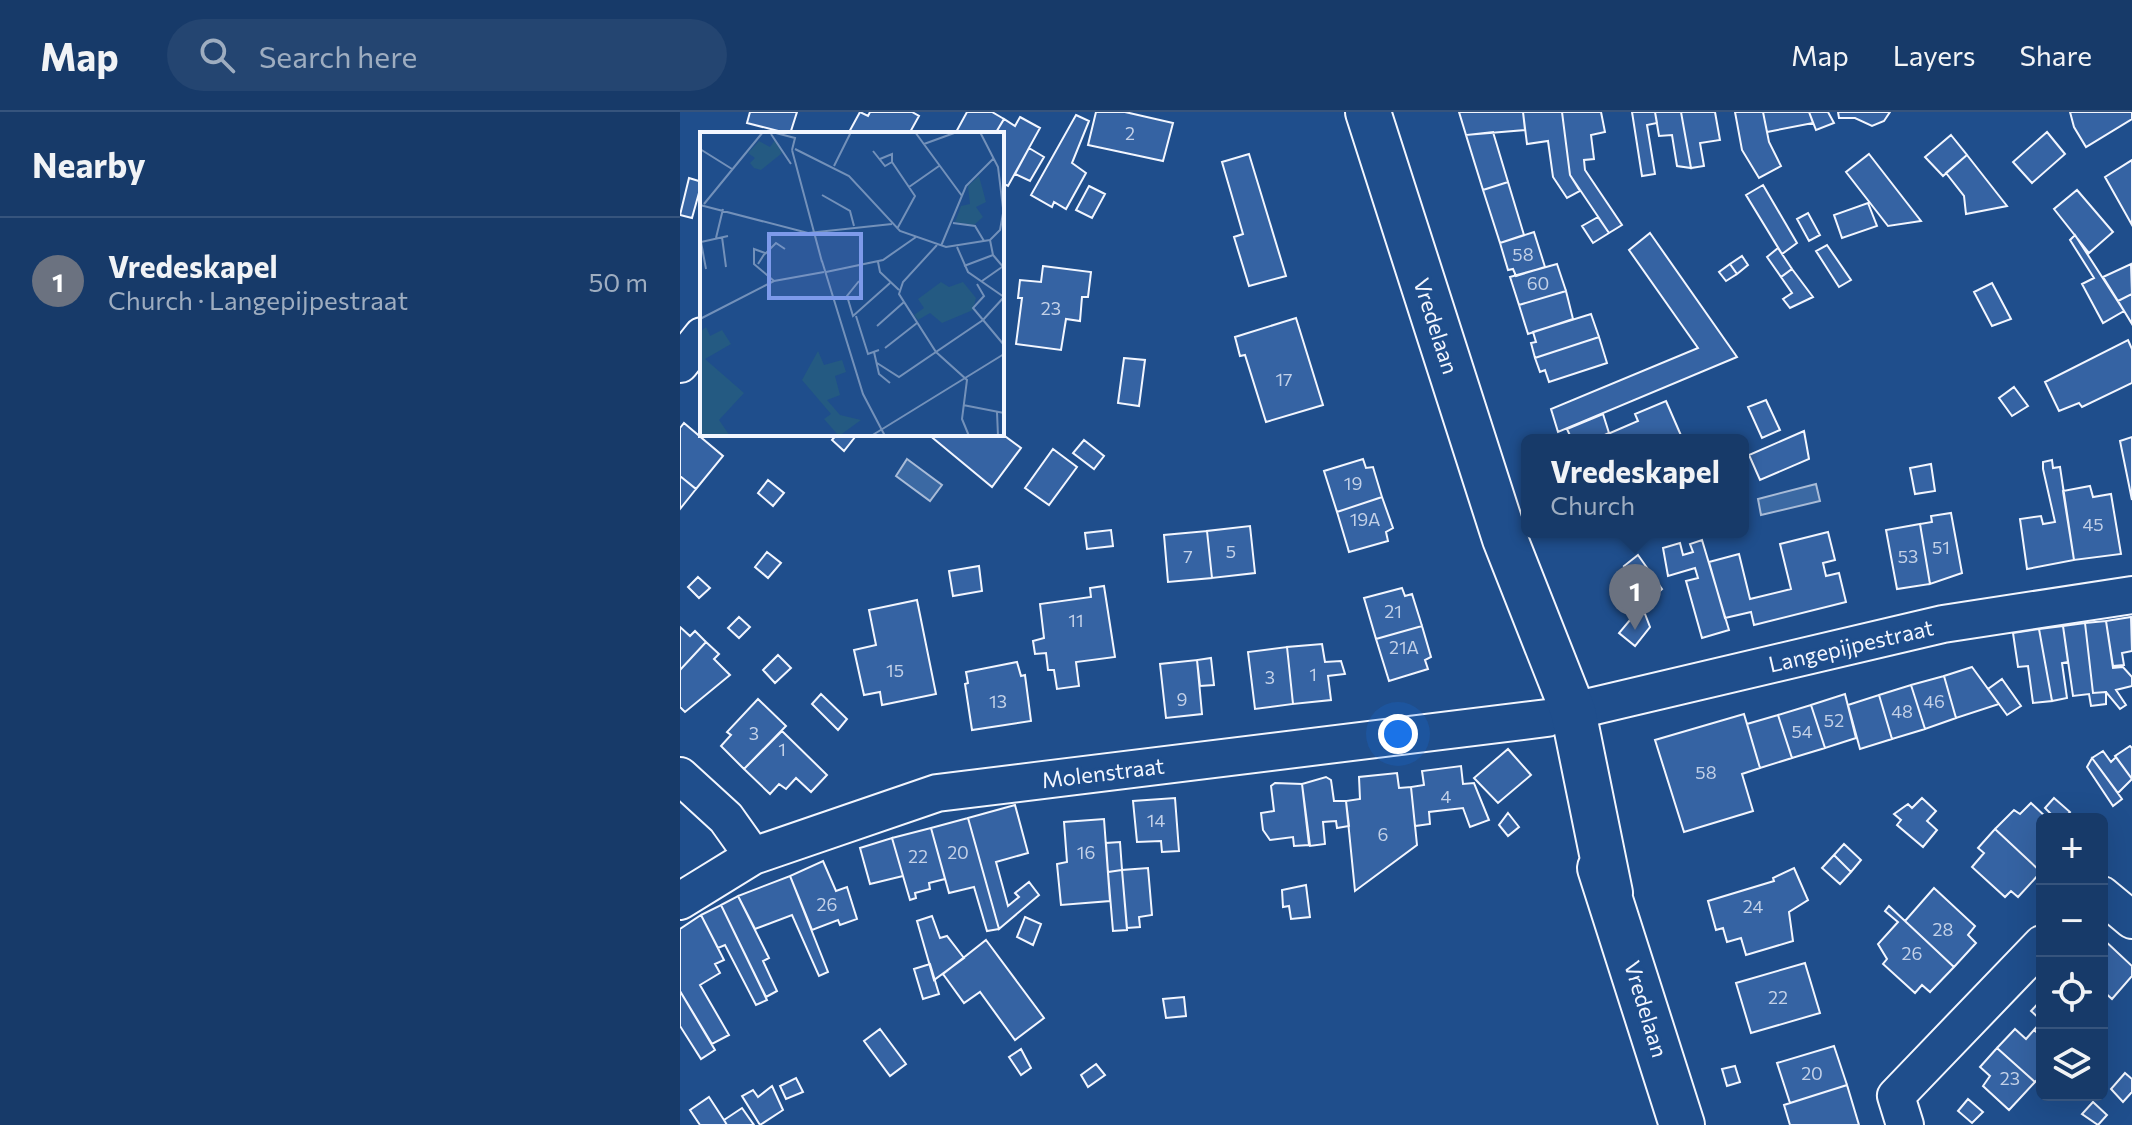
<!DOCTYPE html>
<meta charset="utf-8">
<style>
:root{--surface:#173a69;--page:#244571;--text:#f1f3f6;--muted:#9eadc0;--line:#36547d;--accent:#ffb74d}
body{margin:0;font-family:Commissioner,sans-serif;background:var(--page);color:var(--text)}
.controls{position:absolute;right:24px;bottom:24px;display:grid;overflow:hidden;border-radius:12px;box-shadow:0 8px 32px #0002}
.controls button{width:72px;height:72px;display:grid;place-items:center;padding:0;border:0;border-bottom:2px solid var(--line);background:var(--surface);color:var(--text);font:40px sans-serif}
.you{position:absolute;left:718px;top:622px;width:28px;height:28px;margin:-20px;border:6px solid #fff;border-radius:50%;background:#1a73e8;box-shadow:0 0 0 12px #1a73e833}
.badge{display:grid;place-items:center;width:52px;height:52px;border-radius:50%;background:var(--accent);color:#fff;font-size:26px;font-weight:700}
.pin{position:absolute;translate:-50% -66px;filter:drop-shadow(0 2px 4px #0008)}
.pin::after{content:'';position:absolute;top:42px;width:28px;height:24px;background:inherit;clip-path:polygon(0 0,100% 0,50% 100%)}
.popup{position:absolute;left:841px;top:322px;width:228px;height:104px;box-sizing:border-box;display:grid;place-content:center;border-radius:12px;background:var(--surface);filter:drop-shadow(0 2px 6px #0005);font-size:26px;white-space:nowrap;color:var(--muted)}
.popup b{font-size:30px;color:var(--text)}
.popup::after{content:'';position:absolute;left:50%;top:100%;margin-left:-16px;border:16px solid transparent;border-top-color:var(--surface)}
.list{margin:0;padding:0;list-style:none}
h2{display:flex;justify-content:space-between;align-items:center;height:104px;margin:0;padding:0 32px;font-size:34px}
h2 small{font-size:26px;font-weight:400;color:var(--muted)}
.list li{display:grid;grid-template-columns:52px 1fr auto;gap:24px;align-items:center;box-sizing:border-box;height:128px;padding:0 32px;border-top:2px solid var(--line)}
.list b{display:block;font-size:30px;white-space:nowrap}
.list p{margin:0;font-size:26px;white-space:nowrap;color:var(--muted)}
.list em{font-size:26px;font-style:normal;color:var(--muted)}
.icon{flex:none;width:44px;height:44px;fill:none;stroke:currentColor;stroke-width:2;stroke-linecap:round;stroke-linejoin:round}
.map{position:relative;flex:none;width:1452px;height:1013px;overflow:hidden}
header{display:flex;align-items:center;gap:48px;box-sizing:border-box;height:112px;padding:0 40px;background:var(--surface);border-bottom:2px solid var(--line)}
header strong{font-size:38px}
nav{display:flex;gap:44px;margin-inline-start:auto;font-size:28px}
.search{width:560px;height:72px;background:var(--page);display:flex;align-items:center;gap:20px;box-sizing:border-box;padding:0 28px;border-radius:44px;color:var(--muted);font-size:30px}
main{display:flex}
aside{flex:1;background:var(--surface)}
.map>svg:first-child{display:block}
</style>
<header>
<strong>Map</strong>
<div class="search"><svg class="icon" aria-label="search" viewBox="0 0 24 24"><circle cx="10" cy="10" r="6"/><path d="M15 15l6 6"/></svg>Search here</div>
<nav><a>Map</a><a>Layers</a><a>Share</a></nav>
</header>
<main>
<aside>
<h2>Nearby<small></small></h2>
<ul class="list">
<li><span class="badge" style="background:#6b7280">1</span><div><b>Vredeskapel</b><p>Church · Langepijpestraat</p></div><em>50 m</em></li>
</ul>
</aside>
<div class="map">
<svg width="1452" height="1013" viewBox="0 0 1452 1013">
<rect width="100%" height="100%" fill="#1f4e8c"/>
<path fill="#3b69a3" stroke="#a8bbd7" stroke-width="2" d="M227,347L262,373L250,389L216,364Z
M1136,372L1140,389L1081,403L1078,387Z"/>
<path fill="#3563a3" stroke="#f2f6ff" stroke-width="2" d="M70,0H117L110,22L67,11Z
M180,0L188,4L190,0H232L239,4L229,22H168Z
M287,0H312L324,7L315,22H275Z
M416,0H445L493,11L483,49L408,33Z
M779,0H843L845,18L786,23Z
M843,0H882L890,63L900,79L887,86L873,65L868,29L847,32Z
M882,0H921L925,20L911,23L914,47L904,48L905,58L942,113L929,121L890,63Z
M952,0H975L977,11L967,13L975,62L962,64Z
M975,0H1001L1011,56L997,54L992,23L979,24Z
M1001,0H1035L1040,28L1020,31L1024,54L1011,56Z
M1055,0H1083L1089,30L1101,54L1079,66L1062,38Z
M1083,0H1129L1133,11L1087,20Z
M1129,0H1148L1154,11L1136,18Z
M1158,0H1210L1204,9L1192,14L1175,6H1159Z
M1390,0H1452V7L1406,35L1394,15Z
M396,3L409,9L392,51L406,61L386,97L374,90L372,95L351,83Z
M340,5L360,16L328,74L322,71V22H315L324,7L335,14Z
M813,20L828,70L803,78L786,23Z
M1367,20L1385,42L1352,71L1333,50Z
M1271,23L1287,43L1263,64L1245,45Z
M349,36L364,45L350,69L335,62Z
M569,42L606,164L569,174L554,125L563,122L542,50Z
M1189,42L1241,109L1208,114L1166,60Z
M1287,43L1327,94L1286,102L1284,84L1266,61Z
M1452,48V113L1425,65Z
M9,66L22,70L12,106L0,103Z
M828,70L844,123L820,131L803,78Z
M1083,73L1117,131L1102,142L1066,83Z
M409,74L425,82L412,106L396,98Z
M1397,78L1433,120L1409,141L1374,97Z
M1188,91L1197,114L1162,126L1154,103Z
M1128,101L1140,123L1129,129L1117,107Z
M918,105L929,121L913,131L902,114Z
M854,120L865,155L836,164L833,157L828,158L820,131Z
M970,121L1057,245L878,320L871,297L1018,236L949,138Z
M1395,123L1444,199L1423,211L1402,172L1414,166L1390,128Z
M1147,133L1171,168L1159,175L1136,139Z
M1098,136L1112,157L1101,165L1087,145Z
M1062,144L1068,153L1057,162L1050,152Z
M877,152L886,179L839,193L830,165Z
M1050,152L1057,162L1046,169L1039,160Z
M1451,152L1452,182L1438,189L1423,165Z
M363,154L411,160L408,185H402L400,209L386,207L381,238L336,232L342,186H338L340,168L361,170Z
M1112,157L1133,185L1110,196L1103,187L1112,181L1101,165Z
M1312,171L1331,207L1312,214L1294,180Z
M886,179L893,207L848,222L839,193Z
M1452,182V212L1438,189Z
M911,202L919,225L855,246L851,231L856,230L853,220Z
M616,206L643,293L586,310L565,243L560,244L555,225Z
M919,225L927,251L869,270L865,258L860,260L855,246Z
M1448,228L1452,237V271L1402,295L1399,291L1379,299L1365,270Z
M444,246L465,248L459,294L438,291Z
M1334,275L1348,294L1332,304L1319,286Z
M1086,288L1100,318L1082,326L1068,295Z
M986,289L1003,328H914L958,309L955,302Z
M923,302L929,321L914,328H892L887,317Z
M4,311L43,344L16,377L0,364V316Z
M1124,319L1129,347L1080,368L1069,343Z
M157,322H171L175,325L164,339L152,328Z
M248,322H322L341,336L312,375Z
M1452,325V388L1440,329Z
M404,328L424,344L414,357L393,341Z
M373,337L397,355L369,393L345,376Z
M683,347L686,356L693,355L702,385L657,400L644,359Z
M1372,348L1373,356L1380,355L1394,448L1347,457L1340,407L1361,404L1363,412L1375,410L1363,357V350Z
M1251,352L1255,379L1235,382L1230,356Z
M0,364L16,377L0,397Z
M88,368L104,381L93,394L78,381Z
M1410,374L1413,385L1431,382L1441,442L1394,448L1383,379Z
M702,385L713,416L706,420L708,429L669,440L657,400Z
M1271,401L1282,461L1250,472L1240,412L1252,410L1251,404Z
M1240,412L1250,472L1217,477L1206,418Z
M570,414L575,461L532,466L527,419Z
M431,418L433,434L407,437L405,421Z
M527,419L532,466L488,470L484,423Z
M1148,420L1155,448L1143,451L1146,464L1159,461L1166,490L1074,513L1071,500L1045,506L1029,450L1059,442L1070,487L1111,477L1100,432Z
M1022,428L1049,518L1022,526L1006,469L1018,466L1015,456L988,464L983,436L1000,431L1003,443L1013,440L1010,432Z
M87,440L101,451L88,466L75,455Z
M958,443L982,477L973,485L944,454Z
M299,454L302,479L273,484L269,459Z
M18,465L30,476L19,486L8,475Z
M424,474L435,545L396,550L399,574L377,577L374,558H368L366,541L355,542L353,529L364,526L360,492L411,485L410,476Z
M722,476L725,484L732,482L742,514L696,527L684,486Z
M237,488L256,582L202,593L200,580L184,583L174,538L196,533L189,498Z
M955,502H965L970,515L955,534L939,521Z
M59,505L70,515L59,526L48,516Z
M1451,505L1452,539L1442,541L1444,553L1433,554L1426,509Z
M1426,509L1433,556L1443,555L1452,565V574L1436,578L1446,593L1440,597L1426,580L1413,581L1405,511Z
M1405,511L1413,581L1426,580V592L1411,594L1409,582L1393,584L1383,514Z
M742,514L751,545L745,548L748,557L709,569L696,527Z
M1383,514L1388,550L1382,551L1387,586L1372,589L1359,517Z
M0,515L10,524L15,519L26,530L0,558Z
M1359,517L1372,589L1353,591L1348,554L1338,555L1333,521Z
M26,530L39,542L34,547L50,563L5,600L0,595V558Z
M642,532L645,550L661,549L665,562L648,564L651,588L613,592L607,535Z
M607,535L613,592L575,597L568,540Z
M98,543L111,556L95,571L83,558Z
M531,546L534,573L520,574L517,548Z
M517,548L522,602L486,606L480,552Z
M337,550L341,564L345,563L351,609L292,618L285,572L288,571L286,560Z
M1292,555L1319,592L1276,606L1264,564Z
M1264,564L1276,606L1245,617L1231,573Z
M1322,567L1341,594L1327,603L1308,577Z
M1231,573L1245,617L1212,627L1199,583Z
M141,582L167,607L158,618L132,592Z
M1165,582L1176,626L1145,636L1131,593Z
M1199,583L1212,627L1180,637L1168,593Z
M78,587L106,614L64,657L41,634L51,623L47,620Z
M1131,593L1145,636L1112,646L1098,603Z
M1064,602L1080,656L1062,662L1073,699L1004,720L975,628Z
M1098,603L1112,646L1080,656L1067,612Z
M102,619L147,663L131,680L116,666L106,677L99,672L90,682L64,657Z
M1450,634L1452,636V667L1435,644Z
M828,637L851,663L818,691L794,666Z
M1423,639L1431,650L1436,645L1452,667L1438,681L1412,646Z
M1412,646L1442,687L1433,694L1407,655Z
M781,654L783,672L794,671L809,708L790,715L783,696L749,700L750,712L735,714L731,675L744,673L742,659Z
M717,661L719,676L731,675L737,733L675,779L666,689L680,687L679,665Z
M646,665L651,668L654,689H666L669,714L657,716L656,709L643,710L645,732L630,734L622,672Z
M595,671L622,672L629,733L614,734L613,725L590,728L583,718L581,701L594,699L591,674Z
M495,686L499,739L482,740L481,729L457,730L453,689Z
M1242,686L1256,699L1247,709L1257,718L1243,735L1217,713L1221,708L1214,702L1228,692L1232,696Z
M1374,686L1390,700L1384,707H1376L1365,696Z
M1351,691L1368,707H1362L1361,760L1315,717L1334,698L1340,702Z
M335,693L348,741L316,750L328,794L339,785L335,781L349,770L359,783L319,817L288,706Z
M828,701L839,715L828,724L819,713Z
M288,706L319,817L307,819L294,775L269,781L251,716Z
M424,707L430,789L381,793L377,752L387,750L384,710Z
M251,716L265,767L249,771L250,777L235,781L236,786L230,788L212,726Z
M1315,717L1361,760L1338,785L1331,779L1325,785L1292,755L1304,741L1298,736Z
M212,726L223,764L190,772L180,736Z
M440,730L442,758L428,760L426,731Z
M1164,732L1181,748L1171,760L1154,743Z
M1154,743L1171,760L1160,772L1142,756Z
M143,749L156,779L167,775L177,807L160,813L158,808L132,818L110,764Z
M468,756L472,803L459,805L460,815L447,816L442,758Z
M1114,756L1128,788L1109,800L1113,829L1066,843L1061,826L1047,830L1043,816L1036,818L1028,789L1094,769L1093,766Z
M442,758L447,818L433,819L428,760Z
M110,764L148,860L139,864L112,803L75,817L58,784Z
M626,773L630,805L611,807L609,794L603,795L602,778Z
M1254,776L1295,814L1288,823L1296,831L1274,855L1225,809Z
M58,784L89,846L83,849L97,879L86,885L41,793Z
M41,793L87,888L76,893L45,833L38,836L21,803Z
M1209,794L1274,855L1250,880L1242,873L1235,881L1203,852L1207,847L1198,832L1218,810L1205,799Z
M21,803L44,848L35,852L40,861L20,873L49,923L32,932L0,879V817Z
M252,804L260,826L267,824L284,846L254,868L237,809Z
M345,805L361,812L353,833L337,825Z
M1422,826L1452,854V864L1432,887L1422,878Z
M306,828L364,906L335,928L300,880L284,891L263,862Z
M1125,851L1140,901L1071,921L1056,871Z
M250,852L259,882L243,887L234,857Z
M0,879L35,938L21,947L0,914Z
M504,885L506,904L486,906L483,887Z
M1362,887V925L1354,918L1362,909L1351,899Z
M200,917L226,952L210,964L184,929Z
M1335,917L1346,927L1354,918L1362,925V963L1355,970L1317,936Z
M1154,934L1167,973L1110,991L1097,951Z
M1317,936L1355,970L1329,998L1303,974L1310,964L1300,955Z
M341,937L351,956L341,963L329,945Z
M416,952L425,963L408,975L401,963Z
M1055,954L1060,970L1047,974L1042,957Z
M1445,961L1452,967V980L1443,990L1431,977Z
M116,966L123,980L106,987L100,974Z
M1167,973L1179,1013H1110L1104,993Z
M92,974L103,998L80,1013L62,984L73,978L78,985Z
M29,985L44,1008L47,1013H20L10,998Z
M1288,987L1303,1000L1292,1011L1278,999Z
M1413,990L1427,1003L1418,1013L1402,1002Z
M62,996L74,1013H47L44,1008Z"/>
<g fill="none" stroke-linecap="round" stroke-linejoin="round">
<defs>
<path id="minor" d="M0,252L22,224
M893,599L1263,512L1452,483
M0,664L46,706L73,744
M1422,783L1452,808
M0,789L73,744L257,681L867,606
M1225,1013L1216,984L1362,832"/>
<path id="major" d="M688,0L825,427L893,599L930,781
M920,756L1002,1013"/>
</defs>
<use href="#minor" stroke="#f2f6ff" stroke-width="40"/>
<use href="#major" stroke="#f2f6ff" stroke-width="48"/>
<use href="#minor" stroke="#1f4e8c" stroke-width="36"/>
<use href="#major" stroke="#1f4e8c" stroke-width="44"/>
</g>
<g text-anchor="middle" stroke-width="6" stroke-linejoin="round" paint-order="stroke">
<g font-size="18" fill="#c3d1e8">
<text x="450" y="28">2</text>
<text x="843" y="149">58</text>
<text x="858" y="178">60</text>
<text x="371" y="203">23</text>
<text x="604" y="274">17</text>
<text x="673" y="378">19</text>
<text x="685" y="414">19A</text>
<text x="1413" y="419">45</text>
<text x="1261" y="442">51</text>
<text x="551" y="446">5</text>
<text x="508" y="451">7</text>
<text x="1228" y="451">53</text>
<text x="713" y="506">21</text>
<text x="396" y="515">11</text>
<text x="724" y="542">21A</text>
<text x="215" y="565">15</text>
<text x="633" y="569">1</text>
<text x="590" y="572">3</text>
<text x="502" y="594">9</text>
<text x="318" y="596">13</text>
<text x="1254" y="596">46</text>
<text x="1222" y="606">48</text>
<text x="1154" y="615">52</text>
<text x="1122" y="626">54</text>
<text x="74" y="628">3</text>
<text x="102" y="644">1</text>
<text x="1026" y="667">58</text>
<text x="766" y="691">4</text>
<text x="476" y="715">14</text>
<text x="703" y="729">6</text>
<text x="278" y="747">20</text>
<text x="406" y="747">16</text>
<text x="238" y="751">22</text>
<text x="147" y="799">26</text>
<text x="1073" y="801">24</text>
<text x="1263" y="824">28</text>
<text x="1232" y="848">26</text>
<text x="1098" y="892">22</text>
<text x="1132" y="968">20</text>
<text x="1330" y="973">23</text>
</g>
<g font-size="22" fill="#f2f6ff" stroke="#1f4e8c">
<text transform="translate(756 214) rotate(72)" y="8">Vredelaan</text>
<text transform="translate(1171 534) rotate(-13)" y="8">Langepijpestraat</text>
<text transform="translate(423 661) rotate(-7)" y="8">Molenstraat</text>
<text transform="translate(966 897) rotate(73)" y="8">Vredelaan</text>
</g>
</g>
<g transform="translate(20 20)">
<rect width="304" height="304" fill="#1f4e8c"/>
<path d="M75,8L82,21L61,38L54,36L50,31L55,26L48,21L59,9L70,15ZM279,44L286,70L276,75L283,85L274,93L255,90L261,74L270,72L268,54ZM241,150L249,155L263,150L276,166L273,178L242,191L230,181L218,188L214,183L224,176L218,167ZM6,195L10,204L22,198L31,212L5,227L44,261L19,288L30,304H0V200ZM118,219L124,233L142,228L146,240L135,244L140,263L127,268L140,283L161,288L139,304L124,287L131,282L102,248Z" fill="#245a82"/>
<path fill="none" stroke="#7391ba" stroke-width="2" d="M72,0L95,6L92,18M215,0L262,64M280,0L298,35L303,76M71,2L91,32M224,12L257,0M0,17L32,37M95,17L149,44L200,99L246,115L290,108M92,18L122,130M173,19L185,34L192,30M180,27L192,22V30L215,64L197,97M134,34L151,0M209,55L239,34M122,63L150,79L154,94M4,72L63,0M0,73L108,101L192,92M253,91L275,94L284,109M22,105L26,135M16,106L23,77M290,108L300,98L304,76M290,108L293,123L304,136M237,113L203,150L199,162L236,220L267,248L262,287L269,304M241,114L266,54L293,27M257,115L268,140L304,165M65,122L76,111L85,117M122,129L163,262L185,304M178,130L180,140L199,158M58,132L65,121L54,117V132L74,149M264,134L293,123M6,137L1,110L28,104M126,140L183,128L216,105M159,149L147,164L153,184L190,151M282,149L302,135M277,152L284,164L273,176L304,213M156,184L168,222L179,218M0,187L74,149L124,140M177,194L204,170M185,216L217,191M174,220L179,242L190,251M177,231L199,245L283,188L304,165M263,273L304,281M297,280L298,304M171,304L304,222"/>
<path fill="#7d9aea" fill-opacity="0.15" stroke="#7d9aea" stroke-width="4" d="M69,102H161V166H69Z"/>
<rect width="304" height="304" fill="none" stroke="#f2f6ff" stroke-width="4"/>
</g>
</svg>
<div class="controls">
<button>+</button>
<button>−</button>
<button><svg class="icon" aria-label="locate" viewBox="0 0 24 24"><circle cx="12" cy="12" r="6"/><path d="M12 2v4M12 18v4M2 12h4M18 12h4"/></svg></button>
<button><svg class="icon" aria-label="layers" viewBox="0 0 24 24"><path d="M12 4l9 5-9 5-9-5zM3 14l9 5 9-5"/></svg></button>
</div>
<div class="you"></div>
<div class="pin badge" style="left:955px;top:518px;background:#6b7280">1</div>
<div class="popup"><b>Vredeskapel</b>Church</div>
</div>
</main>
